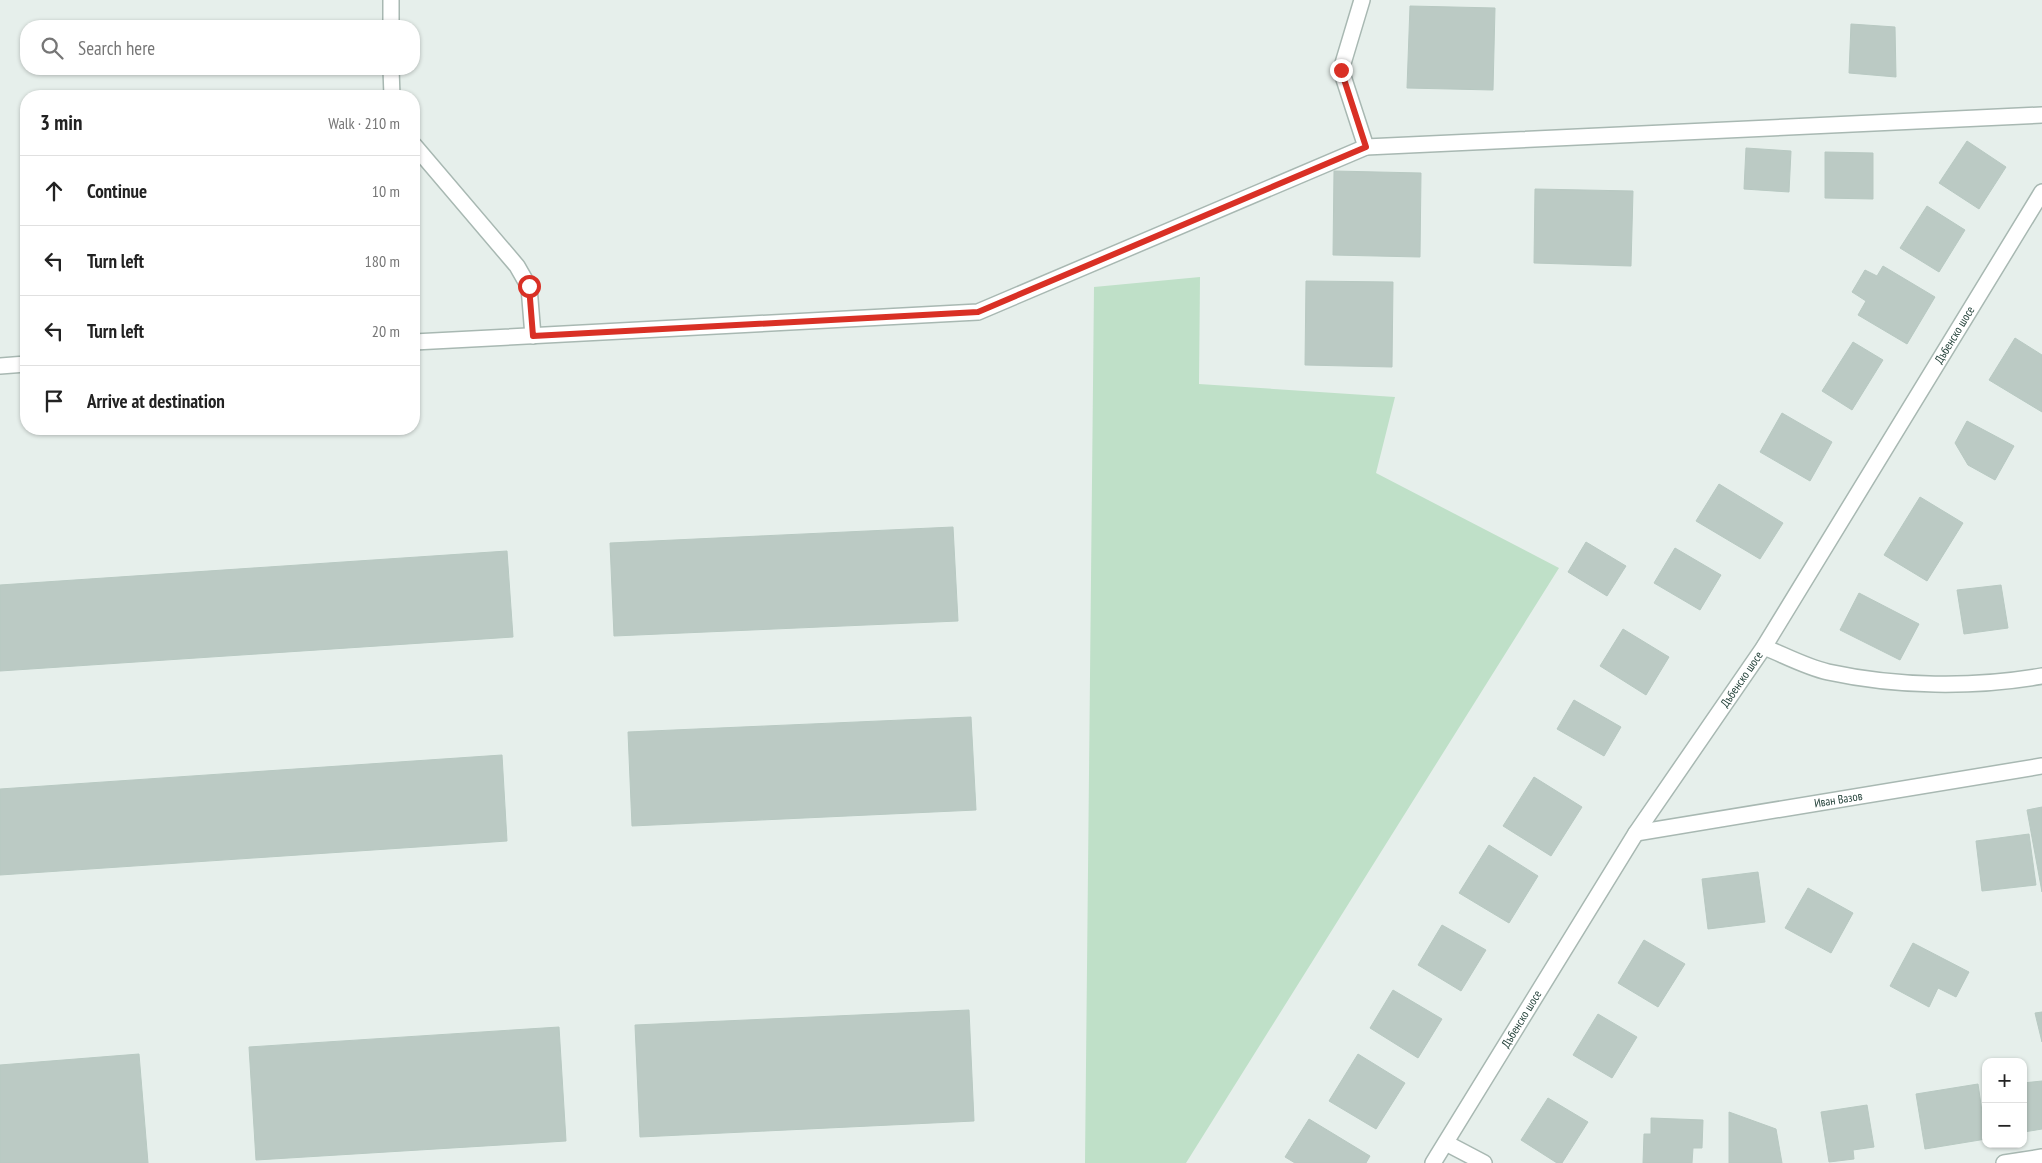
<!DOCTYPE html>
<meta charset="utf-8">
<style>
:root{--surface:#fff;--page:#f6f6f6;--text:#222;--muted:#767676;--line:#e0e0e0}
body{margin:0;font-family:"PT Sans Narrow",sans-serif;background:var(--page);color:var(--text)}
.controls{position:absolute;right:15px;bottom:15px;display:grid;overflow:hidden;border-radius:10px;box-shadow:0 1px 4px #0004}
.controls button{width:45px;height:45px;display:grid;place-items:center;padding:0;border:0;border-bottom:1px solid var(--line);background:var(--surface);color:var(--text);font:25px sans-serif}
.stop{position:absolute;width:15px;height:15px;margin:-11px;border:4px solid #d93025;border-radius:50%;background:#fff}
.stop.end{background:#d93025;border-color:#fff;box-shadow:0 1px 5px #0008}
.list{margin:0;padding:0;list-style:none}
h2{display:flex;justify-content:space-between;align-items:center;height:65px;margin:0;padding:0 20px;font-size:21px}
h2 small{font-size:16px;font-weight:400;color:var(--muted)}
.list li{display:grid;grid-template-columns:32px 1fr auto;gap:15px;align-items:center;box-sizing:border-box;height:70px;padding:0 20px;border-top:1px solid var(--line)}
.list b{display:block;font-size:19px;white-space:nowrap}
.list em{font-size:16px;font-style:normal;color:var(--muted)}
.icon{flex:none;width:28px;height:28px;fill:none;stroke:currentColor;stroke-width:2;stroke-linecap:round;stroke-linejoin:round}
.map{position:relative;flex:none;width:2042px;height:1163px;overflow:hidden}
.search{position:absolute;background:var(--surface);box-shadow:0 1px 4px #0004;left:20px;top:20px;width:400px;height:55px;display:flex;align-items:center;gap:12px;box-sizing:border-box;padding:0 18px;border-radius:20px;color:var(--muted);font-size:19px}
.panel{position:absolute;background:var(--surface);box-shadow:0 1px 4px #0004;left:20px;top:90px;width:400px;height:345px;border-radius:20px}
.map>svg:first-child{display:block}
</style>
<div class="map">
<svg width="2042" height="1163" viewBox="0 0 2042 1163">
<rect width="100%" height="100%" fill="#e6efeb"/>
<path fill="#bfe0c8" d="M1200,277L1199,384L1395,397L1376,473L1559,568L1186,1163H1085L1094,287Z"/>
<path fill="#bbcac4" stroke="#b8c9c2" d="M1410,6L1495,8L1493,90L1407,88Z
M1851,24L1895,27L1896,77L1849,73Z
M1967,141L2006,167L1979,209L1939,183Z
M1746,148L1791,151L1789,192L1744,189Z
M1825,152L1873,153V199L1825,198Z
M1334,171L1421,173L1420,257L1333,255Z
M1535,189L1633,191L1631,266L1534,263Z
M1927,206L1965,230L1939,272L1900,248Z
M1883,266L1935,297L1907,344L1858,315L1866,301L1852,292L1865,270L1877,276Z
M1306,281L1393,282L1392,367L1305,365Z
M2015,338L2042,355V412L1989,380Z
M1853,342L1883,360L1852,410L1822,391Z
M1782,413L1832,442L1810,481L1760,452Z
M1967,421L2014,446L1995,480L1968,465L1955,443Z
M1719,484L1783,523L1760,559L1696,521Z
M1920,497L1963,523L1927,581L1884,555Z
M953,527L958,621L614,636L610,543Z
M1586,542L1626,566L1607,596L1568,572Z
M1675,548L1721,575L1700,610L1654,583Z
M507,551L513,637L0,671V585Z
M2001,585L2008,628L1964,634L1957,590Z
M1859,593L1919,624L1900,660L1840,630Z
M1623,629L1669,657L1646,695L1600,666Z
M1574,700L1621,727L1604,756L1557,729Z
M971,717L976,810L632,826L628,732Z
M502,755L507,841L0,875V789Z
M1534,777L1582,807L1551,856L1503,826Z
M2042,807V892L2027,810Z
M2029,834L2036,885L1982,891L1976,841Z
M1489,845L1538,876L1509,923L1459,893Z
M1758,872L1765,922L1708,929L1702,879Z
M1808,888L1853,913L1831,953L1785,928Z
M1442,925L1486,950L1461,991L1418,965Z
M1644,940L1685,964L1658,1007L1618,983Z
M1913,943L1969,972L1956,997L1938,988L1929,1007L1890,986Z
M1393,990L1442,1019L1418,1058L1370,1028Z
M969,1010L974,1121L640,1137L635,1025Z
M2042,1012V1042L2035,1013Z
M1598,1014L1637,1037L1612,1078L1573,1055Z
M559,1027L566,1141L256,1160L249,1047Z
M139,1054L148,1163H0V1065Z
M1358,1054L1405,1083L1376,1129L1329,1101Z
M2042,1081V1129L2024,1132L2023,1083Z
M1978,1084L1986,1139L1925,1149L1916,1094Z
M1548,1098L1588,1122L1562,1163H1557L1521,1140Z
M1867,1105L1874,1147L1853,1150L1854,1159L1829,1162L1821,1112Z
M1729,1112L1776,1129L1782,1163H1729Z
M1651,1118L1703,1120L1702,1148H1693L1692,1163H1643L1644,1134H1651Z
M1309,1119L1370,1156L1366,1163H1295L1285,1157Z"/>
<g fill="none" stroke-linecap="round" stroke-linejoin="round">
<defs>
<path id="lane" d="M1764,647C1784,655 1806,667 1828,672C1897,687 1973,688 2042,676"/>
<g id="street">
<path d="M391,0V26"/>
<path d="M1362,0L1341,70L1366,147L2042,115"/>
<path d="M391,69L392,96"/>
<path d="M414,145L517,266L529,287L533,336"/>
<path d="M414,342L978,312L1366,147"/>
<path d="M0,366L26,364"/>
<path id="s1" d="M1636,833L2042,766"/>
<path d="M1446,1143L1484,1163"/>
<path id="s2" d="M1433,1163L1636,833L1764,647L2042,192"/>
<path d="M2004,1163L2042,1157"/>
</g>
</defs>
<use href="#lane" stroke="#a8b8b2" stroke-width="18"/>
<use href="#street" stroke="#a8b8b2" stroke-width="18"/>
<use href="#lane" stroke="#fff" stroke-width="15"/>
<use href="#street" stroke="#fff" stroke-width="15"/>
</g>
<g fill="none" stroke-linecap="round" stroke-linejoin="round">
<path stroke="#d93025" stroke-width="6" d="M529,286L533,336L978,312L1366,147L1341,70"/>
</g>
<g text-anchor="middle" stroke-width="4" stroke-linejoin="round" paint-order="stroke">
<g font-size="12" fill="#24423a" stroke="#f7fbf9">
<text dy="4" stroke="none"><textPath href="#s2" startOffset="979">Дъбенско шосе</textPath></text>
<text dy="4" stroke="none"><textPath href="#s2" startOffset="574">Дъбенско шосе</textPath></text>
<text dy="4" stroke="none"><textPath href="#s1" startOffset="205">Иван Вазов</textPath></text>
<text dy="4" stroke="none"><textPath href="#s2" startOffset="169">Дъбенско шосе</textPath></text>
</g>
</g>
</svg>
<div class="controls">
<button>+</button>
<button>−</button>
</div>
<div class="stop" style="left:529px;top:286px"></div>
<div class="stop end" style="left:1341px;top:70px"></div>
<div class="search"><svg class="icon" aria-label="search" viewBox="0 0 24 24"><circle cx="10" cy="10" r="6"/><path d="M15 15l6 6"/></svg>Search here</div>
<section class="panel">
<h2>3 min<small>Walk · 210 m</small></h2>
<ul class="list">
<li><svg class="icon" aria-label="ahead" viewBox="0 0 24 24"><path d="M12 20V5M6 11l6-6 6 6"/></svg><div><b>Continue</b></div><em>10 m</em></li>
<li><svg class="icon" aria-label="left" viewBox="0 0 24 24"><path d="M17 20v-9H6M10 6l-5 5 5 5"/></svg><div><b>Turn left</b></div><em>180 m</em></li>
<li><svg class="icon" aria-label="left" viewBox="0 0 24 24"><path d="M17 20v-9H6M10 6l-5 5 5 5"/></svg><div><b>Turn left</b></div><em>20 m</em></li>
<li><svg class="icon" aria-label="arrive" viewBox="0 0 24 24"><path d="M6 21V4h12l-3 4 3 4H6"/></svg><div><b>Arrive at destination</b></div></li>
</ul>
</section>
</div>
